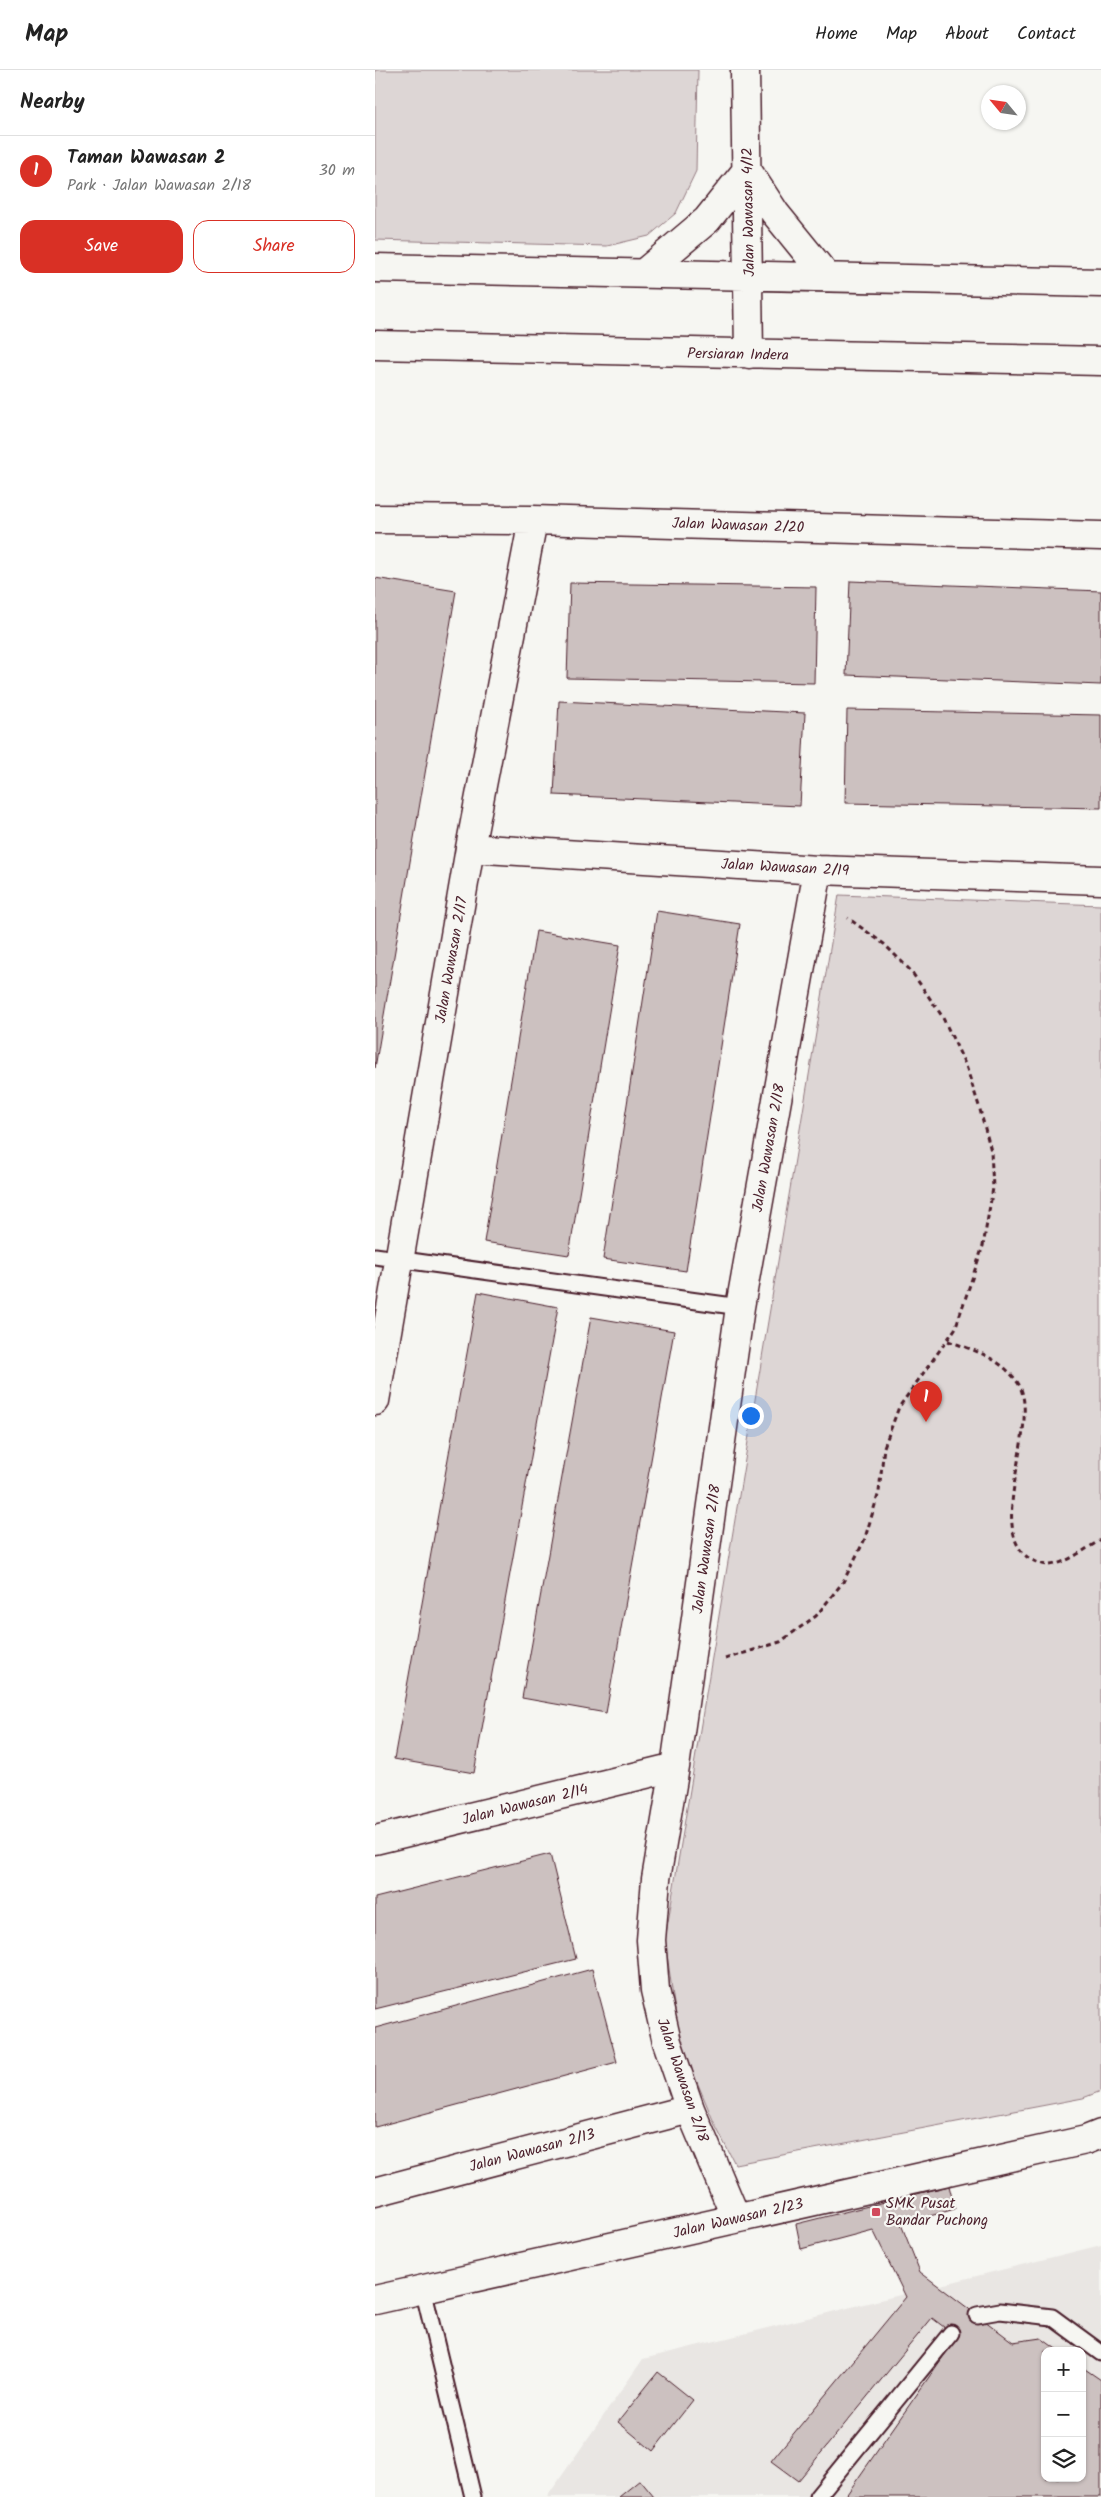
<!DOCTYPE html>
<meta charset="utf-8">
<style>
:root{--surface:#fff;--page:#f6f6f6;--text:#222;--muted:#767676;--line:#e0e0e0;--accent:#d93025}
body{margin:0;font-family:Kalam,sans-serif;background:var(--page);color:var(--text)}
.controls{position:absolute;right:15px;bottom:15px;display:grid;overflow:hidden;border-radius:10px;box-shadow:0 1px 4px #0004}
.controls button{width:45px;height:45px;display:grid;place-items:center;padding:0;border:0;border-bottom:1px solid var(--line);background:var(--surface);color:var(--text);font:25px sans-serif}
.compass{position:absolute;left:606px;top:15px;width:45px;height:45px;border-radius:50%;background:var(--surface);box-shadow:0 1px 4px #0004;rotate:299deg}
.you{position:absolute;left:375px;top:1345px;width:18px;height:18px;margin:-12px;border:4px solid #fff;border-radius:50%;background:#1a73e8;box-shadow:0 0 0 8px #1a73e833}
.badge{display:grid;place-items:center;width:32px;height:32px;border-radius:50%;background:var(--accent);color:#fff;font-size:16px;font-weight:700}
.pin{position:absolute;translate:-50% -41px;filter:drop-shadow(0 1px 2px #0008)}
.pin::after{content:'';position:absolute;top:26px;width:18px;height:15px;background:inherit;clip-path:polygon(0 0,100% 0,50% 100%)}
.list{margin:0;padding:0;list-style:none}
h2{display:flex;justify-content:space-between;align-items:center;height:65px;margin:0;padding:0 20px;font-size:21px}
h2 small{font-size:16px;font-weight:400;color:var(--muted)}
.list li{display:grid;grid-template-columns:32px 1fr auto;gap:15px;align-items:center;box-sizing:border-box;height:70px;padding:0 20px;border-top:1px solid var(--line)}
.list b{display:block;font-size:19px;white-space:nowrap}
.list p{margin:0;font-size:16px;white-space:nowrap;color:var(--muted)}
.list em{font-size:16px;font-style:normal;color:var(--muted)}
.actions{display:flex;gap:10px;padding:15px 20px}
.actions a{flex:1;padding:11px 0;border:1px solid var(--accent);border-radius:15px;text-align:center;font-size:18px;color:var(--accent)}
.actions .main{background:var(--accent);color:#fff}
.icon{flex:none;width:28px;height:28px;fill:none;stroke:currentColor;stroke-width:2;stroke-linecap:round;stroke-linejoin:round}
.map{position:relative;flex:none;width:726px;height:2427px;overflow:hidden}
header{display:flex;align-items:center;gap:30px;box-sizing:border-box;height:70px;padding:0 25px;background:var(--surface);border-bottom:1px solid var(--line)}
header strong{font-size:24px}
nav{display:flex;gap:28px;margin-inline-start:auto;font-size:18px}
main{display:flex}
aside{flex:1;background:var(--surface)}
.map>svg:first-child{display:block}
</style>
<header>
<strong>Map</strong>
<nav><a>Home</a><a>Map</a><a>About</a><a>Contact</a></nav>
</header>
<main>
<aside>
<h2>Nearby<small></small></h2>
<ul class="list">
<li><span class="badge">1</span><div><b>Taman Wawasan 2</b><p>Park · Jalan Wawasan 2/18</p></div><em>30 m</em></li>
</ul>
<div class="actions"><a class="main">Save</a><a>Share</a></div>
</aside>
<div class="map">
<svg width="726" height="2427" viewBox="0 0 726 2427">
<rect width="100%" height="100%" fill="#f6f6f2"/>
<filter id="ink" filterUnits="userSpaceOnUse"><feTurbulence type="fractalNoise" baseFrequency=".02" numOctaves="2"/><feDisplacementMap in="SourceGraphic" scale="10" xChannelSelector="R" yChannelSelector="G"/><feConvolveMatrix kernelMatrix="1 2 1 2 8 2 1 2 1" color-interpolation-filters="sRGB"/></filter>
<g filter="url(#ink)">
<path fill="#e9e6e3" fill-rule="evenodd" d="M726,2175V2427H172L268,2289ZM670,2281H707V2408H670Z"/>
<path fill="#ddd6d5" stroke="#947a80" d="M0,0H323L321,101L301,143L274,166L232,176L0,170Z
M464,825L726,835V2021L708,2028L360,2094L341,2057L304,1969L290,1870Z"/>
<path fill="#ccc1c0" stroke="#4a1f2b" d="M0,508L81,521L0,998Z
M475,511L726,521V615L471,605Z
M195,513L441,517L439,613L192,608Z
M184,631L430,643L425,736L179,725Z
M472,640L726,645V738L470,733Z
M282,841L365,854L311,1201L228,1189Z
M161,861L245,875L194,1185L109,1172Z
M103,1222L183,1237L99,1703L19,1689Z
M216,1247L299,1261L231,1643L147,1628Z
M175,1784L201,1889L0,1939V1828Z
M217,1899L242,1992L0,2057V1958Z
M574,2116L580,2139L526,2154L545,2202L638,2272L666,2268L684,2281H670V2408H707V2297L726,2310V2427H470L582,2267L557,2248L423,2411L396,2391L531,2227L498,2160L426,2179L421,2154Z
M283,2302L318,2330L278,2381L243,2352Z
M265,2410L279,2427H244Z"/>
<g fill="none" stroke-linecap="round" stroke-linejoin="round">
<defs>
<path id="lane" d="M0,1186L365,1237
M48,2219L98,2427
M602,2245L625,2241L677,2247L726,2283
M442,2427L576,2263"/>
<path id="street" d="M0,449L158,450L726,466
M95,778L443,800L726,810
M0,1331L95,778L158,450
M0,1770L300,1697
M0,2122L315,2039
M361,2148L315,2039L292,1972L280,1920L276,1870L281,1809L300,1697L365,1237L443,800
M0,2230L711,2070L726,2064"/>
<path id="secondary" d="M370,0L374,284
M372,100L400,143L452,207
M0,198L726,213
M269,203L332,150L372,100
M0,275L726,291"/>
</defs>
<use href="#lane" stroke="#4a1f2b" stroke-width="19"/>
<use href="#street" stroke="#4a1f2b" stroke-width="31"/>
<use href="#secondary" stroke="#4a1f2b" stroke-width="31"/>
<path stroke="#4a1f2b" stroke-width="3" stroke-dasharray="5 4" stroke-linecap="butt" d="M573,1271C599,1280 626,1288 643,1313C667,1351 612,1452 651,1486C657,1491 667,1495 675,1495C693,1493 711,1478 726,1470
M350,1589L405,1572L441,1546L468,1512L489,1471L504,1422L509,1377L524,1337L580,1259L608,1176L618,1118L616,1081L604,1036L591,996L567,946L536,901L509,874L473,848"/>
<use href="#lane" stroke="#f6f6f2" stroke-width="15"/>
<use href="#street" stroke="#f6f6f2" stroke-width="28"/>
<use href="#secondary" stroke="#f6f6f2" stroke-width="28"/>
</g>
</g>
<rect fill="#d1495b" stroke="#f6f6f2" stroke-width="2" x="496" y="2137" width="10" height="10" rx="2.5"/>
<g text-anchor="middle" stroke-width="4.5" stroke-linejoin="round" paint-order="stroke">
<g font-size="15" fill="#4a1f2b" stroke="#f6f6f2">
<text transform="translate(373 142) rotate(-91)" y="5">Jalan Wawasan 4/12</text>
<text transform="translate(363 284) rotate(1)" y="5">Persiaran Indera</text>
<text transform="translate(363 455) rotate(2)" y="5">Jalan Wawasan 2/20</text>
<text transform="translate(410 797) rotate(3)" y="5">Jalan Wawasan 2/19</text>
<text transform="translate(76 890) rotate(-80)" y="5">Jalan Wawasan 2/17</text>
<text transform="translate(393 1078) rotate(-80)" y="5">Jalan Wawasan 2/18</text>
<text transform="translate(331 1479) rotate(-82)" y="5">Jalan Wawasan 2/18</text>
<text transform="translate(150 1734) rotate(-14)" y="5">Jalan Wawasan 2/14</text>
<text transform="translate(308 2010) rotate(71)" y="5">Jalan Wawasan 2/18</text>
<text transform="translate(157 2080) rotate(-15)" y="5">Jalan Wawasan 2/13</text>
<text transform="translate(363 2148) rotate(-13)" y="5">Jalan Wawasan 2/23</text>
</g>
<g font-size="15" fill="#4a1f2b" stroke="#f6f6f2" text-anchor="start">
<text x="511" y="2138">SMK Pusat<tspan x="511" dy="17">Bandar Puchong</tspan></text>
</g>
</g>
</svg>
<div class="controls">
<button>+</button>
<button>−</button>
<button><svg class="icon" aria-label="layers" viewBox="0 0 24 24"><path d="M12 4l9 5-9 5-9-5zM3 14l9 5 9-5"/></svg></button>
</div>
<svg class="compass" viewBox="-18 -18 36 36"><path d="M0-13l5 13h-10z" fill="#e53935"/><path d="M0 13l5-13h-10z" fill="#767676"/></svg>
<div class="you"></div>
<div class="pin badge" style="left:551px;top:1352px">1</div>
</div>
</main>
